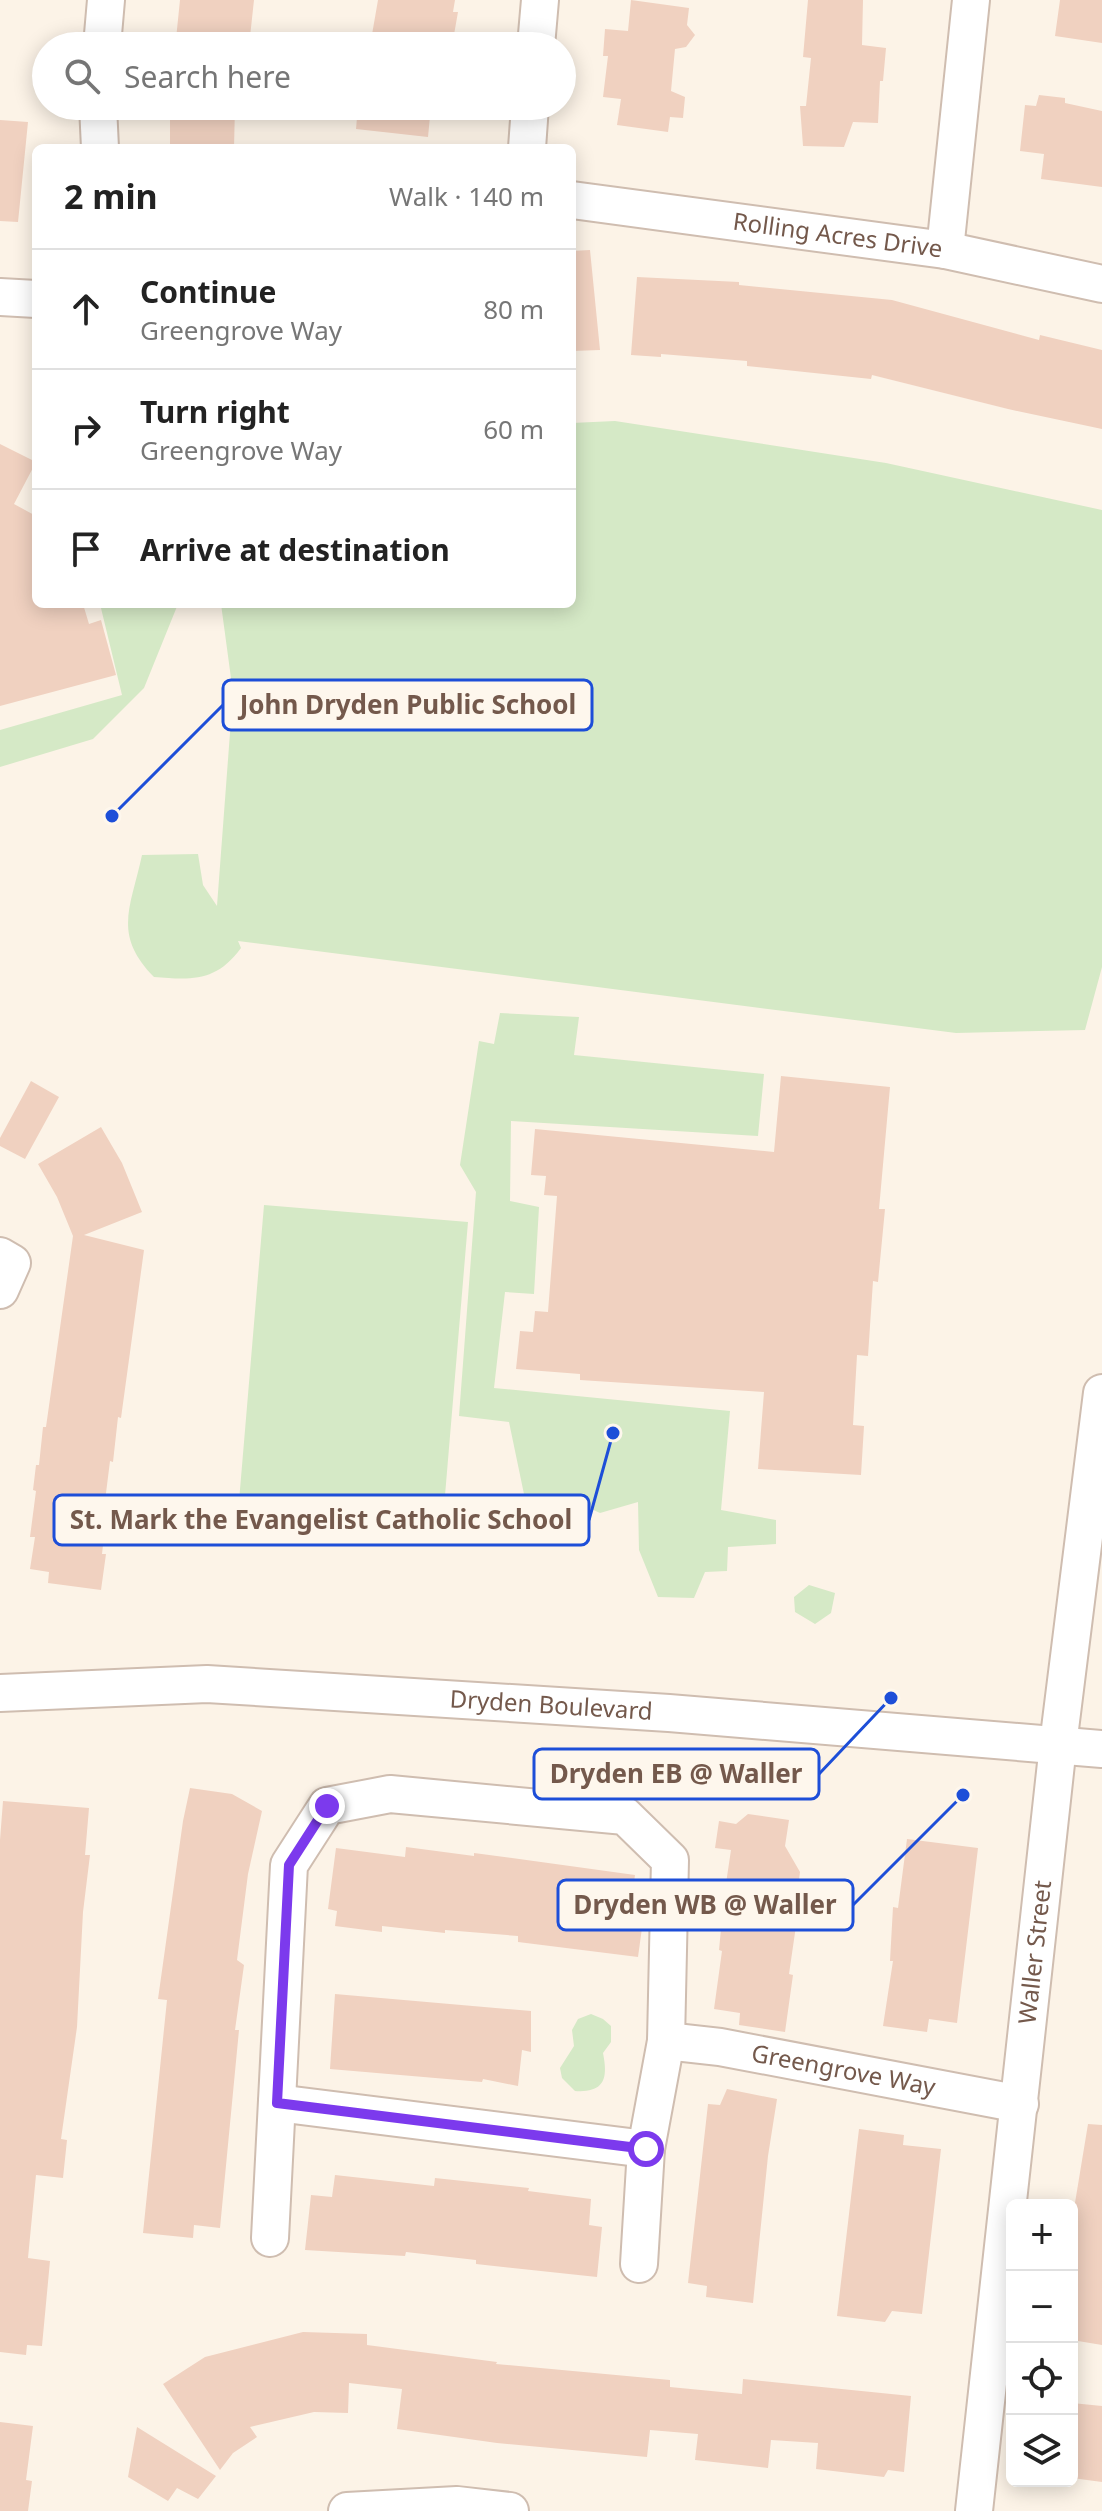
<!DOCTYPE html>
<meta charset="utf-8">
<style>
:root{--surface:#fff;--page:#f6f6f6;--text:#222;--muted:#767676;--line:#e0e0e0}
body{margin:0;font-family:"Noto Sans",sans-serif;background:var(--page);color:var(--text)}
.controls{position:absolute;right:24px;bottom:24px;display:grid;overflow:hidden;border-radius:12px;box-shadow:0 4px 20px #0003}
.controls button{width:72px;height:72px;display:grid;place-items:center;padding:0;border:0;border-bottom:2px solid var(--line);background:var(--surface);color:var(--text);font:40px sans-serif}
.stop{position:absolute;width:24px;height:24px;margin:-18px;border:6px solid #7c3aed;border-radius:50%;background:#fff}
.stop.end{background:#7c3aed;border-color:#fff;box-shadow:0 2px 8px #0008}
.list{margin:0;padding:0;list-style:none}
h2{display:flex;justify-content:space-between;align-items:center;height:104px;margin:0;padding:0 32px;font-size:34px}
h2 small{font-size:26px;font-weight:400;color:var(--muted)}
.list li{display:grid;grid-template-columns:52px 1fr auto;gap:24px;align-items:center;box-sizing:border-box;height:120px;padding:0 32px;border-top:2px solid var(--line)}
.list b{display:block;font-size:30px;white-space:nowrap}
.list p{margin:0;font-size:26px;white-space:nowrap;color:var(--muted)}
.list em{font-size:26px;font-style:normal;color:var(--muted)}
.icon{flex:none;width:44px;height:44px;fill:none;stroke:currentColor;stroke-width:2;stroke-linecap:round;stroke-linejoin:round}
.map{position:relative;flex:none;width:1102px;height:2511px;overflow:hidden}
.search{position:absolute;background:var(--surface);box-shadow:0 4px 20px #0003;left:32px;top:32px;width:544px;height:88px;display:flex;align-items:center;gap:20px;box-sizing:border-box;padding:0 28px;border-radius:44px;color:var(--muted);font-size:30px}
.panel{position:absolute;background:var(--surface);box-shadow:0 4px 20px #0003;left:32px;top:144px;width:544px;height:464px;border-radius:12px}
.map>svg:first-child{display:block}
</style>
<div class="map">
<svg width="1102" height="2511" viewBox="0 0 1102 2511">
<rect width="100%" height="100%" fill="#fcf3e7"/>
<path fill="#d5e9c6" d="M615,421L886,463L1102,510V967L1085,1030L956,1033L238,941L241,948C216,982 192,980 154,977C112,934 131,907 142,855L198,854L203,885L217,906L233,693L221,604H572V423Z
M100,604H178L144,688L93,739L0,767V730L122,695Z
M500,1013L579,1017L574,1055L764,1074L758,1136L511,1121L510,1201L539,1207L534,1294L505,1292L494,1388L730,1411L721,1510L776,1520V1544L728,1547L727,1571L705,1572L694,1598L658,1597L639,1550L638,1502L600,1513L587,1507L530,1523L509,1422L459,1416L476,1192L460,1165L479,1041L494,1044Z
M264,1205L468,1222L441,1543L237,1525Z
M809,1585L835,1593L831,1613L815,1624L795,1612L794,1597Z
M591,2014L603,2019L611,2026V2042L603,2053C608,2078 605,2093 575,2091L562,2078L560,2068L574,2046L572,2030L578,2019Z"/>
<path fill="#f0d1c0" d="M180,0H254L249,46L176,39Z
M378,0H455L453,12H458L452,46H370Z
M631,0L689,8L687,25L695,35L686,47L675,49L671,91L685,97L683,118L670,117L668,132L617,125L621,99L603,97L608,56H603L605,29L628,31Z
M808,0H863L862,45L886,48L883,81H880L878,123L853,122L844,147L803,146L800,106H806L811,58L803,57Z
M1060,0H1102V43L1055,36Z
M1039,95L1065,98V103L1102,111V187L1041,179L1044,154L1020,151L1025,105L1036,106Z
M170,106H235L234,148H170Z
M358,106H431L428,137L356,129Z
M0,120L28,122L18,222L0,221Z
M590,250L600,350L572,351V251Z
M637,277L739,282V285L892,300L1039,340L1040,335L1102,350V429L1008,409L872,375L871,379L747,366V361L661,354V357L631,355Z
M0,444L36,462L14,504L36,516V604H83L89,624L101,620L116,675L0,706Z
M781,1076L890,1087L879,1209H885L878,1282L873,1281L868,1356L857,1355L853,1425L864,1426L861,1475L758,1469L764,1392L580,1380V1374L516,1369L520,1331L533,1332L535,1311L548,1312L557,1196L544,1195L546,1176L531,1175L535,1129L774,1152Z
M31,1081L59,1097L25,1159L0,1146V1138Z
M101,1127L122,1163L142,1212L84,1235L144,1250L121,1418L118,1417L113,1462L110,1461L104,1509L107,1510L102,1554H106L101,1590L48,1583L49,1572L30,1569L35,1537H30L36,1491L33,1490L36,1465H39L43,1427H46L73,1236L57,1197L38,1164Z
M190,1788L232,1794L262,1811L248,1874L237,1960L244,1965L235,2030H239L220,2228L194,2225L193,2238L143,2233L167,2000L158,1999L183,1821Z
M3,1801L89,1808L85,1855H90L83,1912L77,2027L61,2139L67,2140L63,2178L36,2175L28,2258L50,2261L42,2346L27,2345L26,2355L0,2352V1840Z
M748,1814L789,1820L785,1846L800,1872L794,1918L797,1919L789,1974L793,1975L785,2032L739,2025L740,2013L714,2009L722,1951L719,1950L721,1929L725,1925L730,1894L725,1890L731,1850L715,1848L719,1821L736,1824Z
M907,1839L978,1848L957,2023L929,2019L927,2032L883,2026L893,1961H890L893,1907L898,1908Z
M406,1847L474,1856V1853L512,1858L635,1875L631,1903L645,1906L638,1957L518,1942V1936L445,1930V1933L382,1926V1932L335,1926L337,1911L328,1909L336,1848L405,1857Z
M335,1994L531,2011V2052L522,2050L518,2086L483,2079L482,2082L330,2069Z
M727,2089L777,2099L768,2156L753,2303L706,2297L707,2286L688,2283L708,2104L720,2105Z
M1088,2124L1102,2125V2345L1072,2340V2221Z
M859,2129L904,2135L903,2145L941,2149L922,2314L892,2311L885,2322L837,2316Z
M335,2175L434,2186L435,2178L529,2188L528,2191L591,2199L589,2225L602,2227L597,2277L476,2264V2260L406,2252L405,2256L305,2250L311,2195L332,2197Z
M303,2332L367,2334V2345L497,2362L496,2364L670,2380V2387L742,2394L743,2379L911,2396L904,2472L888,2470L884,2477L816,2469L818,2443L771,2440L768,2468L695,2460L698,2434L650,2430L647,2457L497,2443L397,2429L402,2389L349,2383L348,2413L314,2412L250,2427L257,2437L233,2453L220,2470L163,2384L205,2357Z
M1072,2403L1102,2406V2482L1072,2478Z
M0,2422L33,2426L26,2480L32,2481L28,2511H0Z
M137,2427L216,2476L198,2499L177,2488L168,2501L128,2477Z"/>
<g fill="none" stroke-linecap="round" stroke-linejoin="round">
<defs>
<g id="minor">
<path d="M102,46L106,0"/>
<path d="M536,46L540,0"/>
<path d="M98,106L100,148"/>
<path d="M527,148L530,106"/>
<path id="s1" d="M572,200L945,250L1102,284"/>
<path d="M945,250L971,0"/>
<path d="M0,297L36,299"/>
<path d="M0,1256L12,1263L0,1290"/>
<path id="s2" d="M0,1693L207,1684L669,1713L1102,1749"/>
<path id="s3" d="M666,2041L720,2047L1020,2104"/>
<path d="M277,2103L646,2149"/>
<path d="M270,2238L289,1865L327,1806L390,1794L625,1816L670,1860L666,2041L646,2149L639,2264"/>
<path d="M347,2511L457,2505L510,2511"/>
<path id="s4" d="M974,2511L1058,1745L1102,1393"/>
</g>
</defs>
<use href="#minor" stroke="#cfbdb0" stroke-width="40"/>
<use href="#minor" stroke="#fff" stroke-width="36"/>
</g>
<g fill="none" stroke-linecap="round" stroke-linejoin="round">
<path stroke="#7c3aed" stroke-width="10" d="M327,1806L289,1865L277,2103L646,2149"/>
</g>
<g text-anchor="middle" stroke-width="6" stroke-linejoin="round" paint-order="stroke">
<g font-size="24" fill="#74594c" stroke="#fef7ed">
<text dy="8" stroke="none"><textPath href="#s1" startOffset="268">Rolling Acres Drive</textPath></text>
<text dy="8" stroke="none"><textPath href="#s2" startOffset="552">Dryden Boulevard</textPath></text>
<text dy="8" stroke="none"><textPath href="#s4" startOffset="562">Waller Street</textPath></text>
<text dy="8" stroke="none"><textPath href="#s3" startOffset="180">Greengrove Way</textPath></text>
</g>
</g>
<path fill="none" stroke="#1d4ed8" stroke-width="3" d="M112 816L223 705M613 1433L589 1520M891 1698L819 1774M963 1795L853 1905"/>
<g fill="#1d4ed8" stroke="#fef7ed" stroke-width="3">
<circle cx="112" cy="816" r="8"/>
<circle cx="613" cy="1433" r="8"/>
<circle cx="891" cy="1698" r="8"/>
<circle cx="963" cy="1795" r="8"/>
</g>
<g fill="#fef7ed" stroke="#1d4ed8" stroke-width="3">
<rect x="223" y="680" width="369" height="50" rx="8"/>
<rect x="54" y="1495" width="535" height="50" rx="8"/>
<rect x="534" y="1749" width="285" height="50" rx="8"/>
<rect x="558" y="1880" width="295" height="50" rx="8"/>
</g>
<g font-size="26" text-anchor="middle" font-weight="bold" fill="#74594c">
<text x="408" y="714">John Dryden Public School</text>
<text x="321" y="1529">St. Mark the Evangelist Catholic School</text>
<text x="676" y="1783">Dryden EB @ Waller</text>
<text x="705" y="1914">Dryden WB @ Waller</text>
</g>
</svg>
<div class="controls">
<button>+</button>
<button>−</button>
<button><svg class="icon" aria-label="locate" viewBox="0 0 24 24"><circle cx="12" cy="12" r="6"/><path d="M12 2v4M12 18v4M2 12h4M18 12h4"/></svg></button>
<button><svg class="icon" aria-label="layers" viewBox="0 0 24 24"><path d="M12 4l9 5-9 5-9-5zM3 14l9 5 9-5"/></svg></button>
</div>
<div class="stop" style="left:646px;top:2149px"></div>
<div class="stop end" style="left:327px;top:1806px"></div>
<div class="search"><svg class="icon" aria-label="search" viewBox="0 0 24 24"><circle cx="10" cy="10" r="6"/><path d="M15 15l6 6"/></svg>Search here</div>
<section class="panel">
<h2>2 min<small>Walk · 140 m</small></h2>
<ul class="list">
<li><svg class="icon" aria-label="ahead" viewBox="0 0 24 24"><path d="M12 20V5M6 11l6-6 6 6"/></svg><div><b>Continue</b><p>Greengrove Way</p></div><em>80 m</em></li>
<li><svg class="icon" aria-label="right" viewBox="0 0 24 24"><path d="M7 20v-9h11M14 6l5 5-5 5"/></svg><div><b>Turn right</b><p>Greengrove Way</p></div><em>60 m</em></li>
<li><svg class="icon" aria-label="arrive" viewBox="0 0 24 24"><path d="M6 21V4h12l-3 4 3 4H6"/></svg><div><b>Arrive at destination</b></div></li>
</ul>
</section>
</div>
